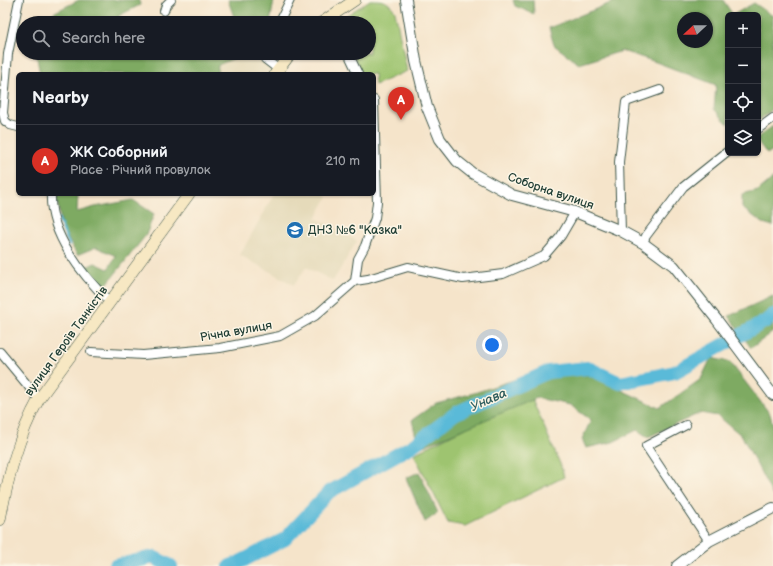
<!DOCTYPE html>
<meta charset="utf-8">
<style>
:root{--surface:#171b24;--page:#20242c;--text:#f1f3f6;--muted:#9ea1a6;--line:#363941;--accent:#d93025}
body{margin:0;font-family:"Balsamiq Sans",sans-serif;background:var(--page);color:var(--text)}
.controls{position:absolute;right:12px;top:12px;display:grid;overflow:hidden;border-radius:6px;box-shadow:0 1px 3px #0004}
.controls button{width:36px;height:36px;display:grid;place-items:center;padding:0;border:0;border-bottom:1px solid var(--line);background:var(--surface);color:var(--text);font:20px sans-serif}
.compass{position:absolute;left:677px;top:12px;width:36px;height:36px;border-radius:50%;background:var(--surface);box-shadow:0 1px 3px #0004;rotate:248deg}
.you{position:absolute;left:492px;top:345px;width:14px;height:14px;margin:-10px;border:3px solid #fff;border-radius:50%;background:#1a73e8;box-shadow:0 0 0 6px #1a73e833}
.badge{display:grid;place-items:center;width:26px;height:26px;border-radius:50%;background:var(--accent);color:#fff;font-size:13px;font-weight:700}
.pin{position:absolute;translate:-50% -33px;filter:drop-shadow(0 1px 2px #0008)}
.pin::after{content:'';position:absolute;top:21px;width:14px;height:12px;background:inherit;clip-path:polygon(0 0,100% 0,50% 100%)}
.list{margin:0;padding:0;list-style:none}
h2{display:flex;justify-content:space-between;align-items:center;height:52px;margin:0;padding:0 16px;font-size:17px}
h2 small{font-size:13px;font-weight:400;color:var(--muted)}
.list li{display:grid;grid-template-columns:26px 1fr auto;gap:12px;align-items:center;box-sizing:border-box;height:72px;padding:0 16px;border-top:1px solid var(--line)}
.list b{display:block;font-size:15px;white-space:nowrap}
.list p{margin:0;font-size:13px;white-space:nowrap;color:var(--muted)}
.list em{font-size:13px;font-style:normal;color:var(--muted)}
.icon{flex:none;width:22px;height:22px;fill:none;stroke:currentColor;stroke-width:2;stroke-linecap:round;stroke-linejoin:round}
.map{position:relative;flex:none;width:773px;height:566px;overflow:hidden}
.search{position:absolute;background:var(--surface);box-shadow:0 1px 3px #0004;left:16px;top:16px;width:360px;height:44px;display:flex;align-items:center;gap:10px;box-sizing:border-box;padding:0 14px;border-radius:22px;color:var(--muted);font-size:15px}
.panel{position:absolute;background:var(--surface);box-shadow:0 1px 3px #0004;left:16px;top:72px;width:360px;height:124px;border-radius:6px}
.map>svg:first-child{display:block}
</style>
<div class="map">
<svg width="773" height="566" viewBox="0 0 773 566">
<rect width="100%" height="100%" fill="#fcf5e5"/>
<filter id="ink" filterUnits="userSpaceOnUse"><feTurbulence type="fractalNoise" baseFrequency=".025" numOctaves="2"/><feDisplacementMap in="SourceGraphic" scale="8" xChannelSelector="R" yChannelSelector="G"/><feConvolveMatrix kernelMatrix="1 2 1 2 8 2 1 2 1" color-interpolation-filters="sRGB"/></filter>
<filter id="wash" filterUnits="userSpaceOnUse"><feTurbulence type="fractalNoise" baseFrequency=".012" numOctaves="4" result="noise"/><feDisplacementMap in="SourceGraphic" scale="16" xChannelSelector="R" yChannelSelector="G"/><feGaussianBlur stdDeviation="0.9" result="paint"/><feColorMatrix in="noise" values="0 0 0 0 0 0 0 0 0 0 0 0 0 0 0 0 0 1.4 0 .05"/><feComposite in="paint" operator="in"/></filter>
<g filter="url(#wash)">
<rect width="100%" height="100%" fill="#f5e4ca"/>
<path fill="#e5daba" d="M227,53H263L277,66L271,74H213L210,71Z
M274,194H323L328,197L316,218L357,241L333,281L306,267L294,285L240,255Z"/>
<path fill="#9ec46f" stroke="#5e8052" d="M370,0C382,0 388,0 395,11L407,71L375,85L374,74H363L361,72L352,53H369V23H339L338,21Z
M530,394L561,466L564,477L465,526L448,523L414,454Z"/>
<path fill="#7eaa62" stroke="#4e744b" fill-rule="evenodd" d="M79,0H139L140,5L118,16L122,23H52L53,13Z
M228,0H274L270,23H220L234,17Z
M513,0H533L534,14L515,6Z
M618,0H723L733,15L754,3L773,16V109L758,121V15H728V124L714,109L716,85L656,62L622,51L579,64L554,45L549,28ZM683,18H707V42H683Z
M36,53H242L239,56L218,65L217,74H40Z
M773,126V150L767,154L758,142V137Z
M773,178V226L763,223L742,208V195L758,191Z
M56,194H78L77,212L95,207L133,200L154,214L146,235L103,289L84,268L95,263L108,269L116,256L96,247L77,255L62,228Z
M773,296V332L751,348L729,316Z
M711,358L730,362L770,414L773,425V496L742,436L718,416L700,413L648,437L637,430L613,442L586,448L582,439L591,420L570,405L537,398L421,447L415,433L412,420L436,403L474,393L535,373L589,375L660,408L701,379Z
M419,472L438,513L425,522L406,478Z"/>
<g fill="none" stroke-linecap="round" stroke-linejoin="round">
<path stroke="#5abad8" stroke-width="2.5" d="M58,218L69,245"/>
<path stroke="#5abad8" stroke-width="14" d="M115,566L153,557L171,566
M230,566L238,563L285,539L329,492L412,446L456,413L548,372L588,368L620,383L675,372L766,321L773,315"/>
</g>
</g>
<g filter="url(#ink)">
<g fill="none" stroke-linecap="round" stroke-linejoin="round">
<defs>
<path id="minor" d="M164,11L166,5L171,0
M279,23L290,0
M266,53L265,59L278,69
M348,53L358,74
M18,127L10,125L5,121L3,113L8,54L19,0
M758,129L773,118
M51,194C49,234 82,275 110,302
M621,231L619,162L626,102L660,90
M643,243L646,236L683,187L728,151
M355,281L358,259L365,246L375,218L377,202L374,100
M0,352L39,399
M91,352L143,355L220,348L280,336L315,316L355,281L368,279L408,267L463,279L503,274L544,256L561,236L575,212
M686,425L646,446L709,541"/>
<path id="tertiary" d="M406,0L416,61L427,107L440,139L457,161L472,173L512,195L575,212L621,231L643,243L674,266L717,320L773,395
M677,566L709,541L773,508"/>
<path id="secondary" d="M321,23L355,0
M275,74L291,53
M0,520C8,478 18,436 39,399L189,194"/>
</defs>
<use href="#minor" stroke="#3f564a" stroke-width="10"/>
<use href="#tertiary" stroke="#3f564a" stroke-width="12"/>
<use href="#secondary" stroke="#3f564a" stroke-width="12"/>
<use href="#minor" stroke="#fff" stroke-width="8"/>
<use href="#tertiary" stroke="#fff" stroke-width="10"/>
<use href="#secondary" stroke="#f7e8c3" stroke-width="11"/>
</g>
</g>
<defs>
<symbol id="school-disc" viewBox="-11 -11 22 22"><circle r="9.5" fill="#1f6fb2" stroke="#fcf5e5"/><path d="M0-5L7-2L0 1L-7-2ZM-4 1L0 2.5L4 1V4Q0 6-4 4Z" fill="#fff"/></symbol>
</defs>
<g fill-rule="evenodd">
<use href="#school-disc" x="285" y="220" width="20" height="20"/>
</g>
<g text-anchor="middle" stroke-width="3" stroke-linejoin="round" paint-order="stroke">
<g font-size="12" fill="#1f3d34" stroke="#fcf5e5">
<text transform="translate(551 191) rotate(19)" y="4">Соборна вулиця</text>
<text transform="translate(236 331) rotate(-10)" y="4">Річна вулиця</text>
<text transform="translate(66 341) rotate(-54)" y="4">вулиця Героїв Танкістів</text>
</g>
<g font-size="12" fill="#1f3d34" stroke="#fcf5e5" text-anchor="start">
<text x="308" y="234">ДНЗ №6 "Казка"</text>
</g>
<g font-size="13" font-style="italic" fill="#2e5c5d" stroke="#fcf5e5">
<text transform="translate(488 399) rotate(-24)" y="5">Унава</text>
</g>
</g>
</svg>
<div class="controls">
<button>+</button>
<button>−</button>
<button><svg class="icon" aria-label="locate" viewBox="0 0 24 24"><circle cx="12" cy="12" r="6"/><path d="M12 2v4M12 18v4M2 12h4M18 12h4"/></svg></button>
<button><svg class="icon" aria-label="layers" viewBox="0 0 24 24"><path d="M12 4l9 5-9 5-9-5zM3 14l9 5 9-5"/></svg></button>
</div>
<svg class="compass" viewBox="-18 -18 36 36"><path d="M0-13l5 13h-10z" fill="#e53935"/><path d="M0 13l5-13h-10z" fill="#9ea1a6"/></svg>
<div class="you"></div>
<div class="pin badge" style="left:401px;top:120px">A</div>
<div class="search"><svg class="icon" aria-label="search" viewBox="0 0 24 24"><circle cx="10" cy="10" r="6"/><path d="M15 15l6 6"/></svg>Search here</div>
<section class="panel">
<h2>Nearby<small></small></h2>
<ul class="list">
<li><span class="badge">A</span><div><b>ЖК Соборний</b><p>Place · Річний провулок</p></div><em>210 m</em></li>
</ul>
</section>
</div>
